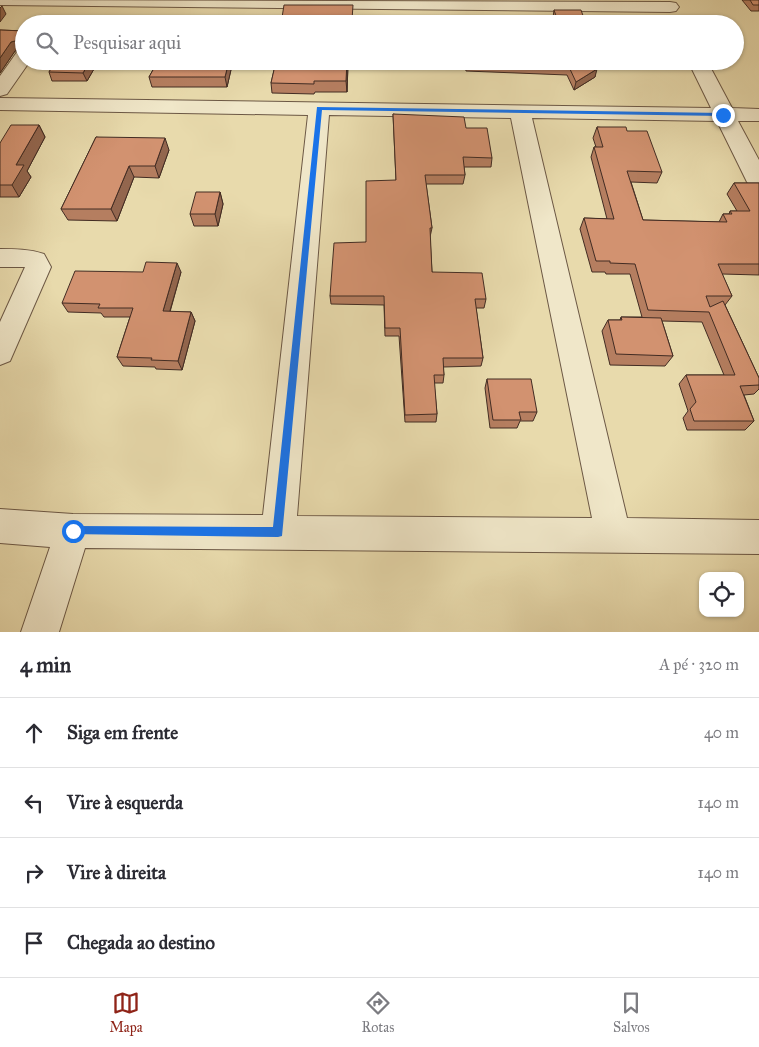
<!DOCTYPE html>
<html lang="pt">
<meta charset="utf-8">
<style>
:root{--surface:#fff;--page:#f2f2f3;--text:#2b2b33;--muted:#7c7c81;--line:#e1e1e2;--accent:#8f2418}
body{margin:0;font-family:"IM FELL Great Primer",serif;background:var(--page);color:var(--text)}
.controls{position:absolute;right:15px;bottom:15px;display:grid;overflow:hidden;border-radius:10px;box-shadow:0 1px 4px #0004}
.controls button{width:45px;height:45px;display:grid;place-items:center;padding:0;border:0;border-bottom:1px solid var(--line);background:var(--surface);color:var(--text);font:25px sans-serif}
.stop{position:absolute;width:15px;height:15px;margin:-11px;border:4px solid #1a73e8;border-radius:50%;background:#fff}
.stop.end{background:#1a73e8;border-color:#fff;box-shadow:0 1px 5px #0008}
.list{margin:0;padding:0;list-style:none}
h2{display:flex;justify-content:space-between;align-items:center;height:65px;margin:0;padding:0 20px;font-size:21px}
h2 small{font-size:16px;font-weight:400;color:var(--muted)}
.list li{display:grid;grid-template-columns:32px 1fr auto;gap:15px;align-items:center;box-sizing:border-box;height:70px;padding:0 20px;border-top:1px solid var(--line)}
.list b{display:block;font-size:19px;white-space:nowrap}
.list em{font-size:16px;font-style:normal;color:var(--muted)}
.icon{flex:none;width:28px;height:28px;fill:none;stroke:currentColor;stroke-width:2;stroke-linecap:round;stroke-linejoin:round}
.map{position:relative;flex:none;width:759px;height:632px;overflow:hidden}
.search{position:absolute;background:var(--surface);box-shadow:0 1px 4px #0004;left:15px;right:15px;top:15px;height:55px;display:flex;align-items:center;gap:12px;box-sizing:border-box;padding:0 18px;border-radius:28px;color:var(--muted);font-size:19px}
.sheet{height:345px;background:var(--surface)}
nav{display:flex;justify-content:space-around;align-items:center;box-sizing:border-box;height:70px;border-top:1px solid var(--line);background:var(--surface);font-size:14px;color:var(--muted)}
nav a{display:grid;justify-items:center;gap:2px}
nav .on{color:var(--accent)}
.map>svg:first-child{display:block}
</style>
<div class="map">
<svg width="759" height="632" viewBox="0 0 759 632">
<rect width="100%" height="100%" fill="#e8daac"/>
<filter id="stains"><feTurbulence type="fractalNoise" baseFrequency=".004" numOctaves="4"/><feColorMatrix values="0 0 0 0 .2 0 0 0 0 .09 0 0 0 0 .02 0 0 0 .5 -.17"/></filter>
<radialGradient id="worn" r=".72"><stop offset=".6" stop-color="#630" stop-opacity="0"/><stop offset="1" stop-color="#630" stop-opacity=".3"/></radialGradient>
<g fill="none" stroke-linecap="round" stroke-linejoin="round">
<defs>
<path id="minor" d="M0,0L670,2L676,3L679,7L676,11L670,12L0,5Z
M24,50V61H30L7,94L0,96V76L17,52Z
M688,61H707L732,108L759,109V121H738L759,160V190L751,187L747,182L717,121L532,118L627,518L759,520V554L85,548L59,632H21L50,547L0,543V509L73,514L263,515L308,115L0,110V98L711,108ZM329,115L511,118L592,518L297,516Z
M0,249C16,249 29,249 44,254L51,267L10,361L0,365V322L25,267H0Z"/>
</defs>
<use href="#minor" stroke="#6c5845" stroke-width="2"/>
<use href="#minor" fill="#f0e7c9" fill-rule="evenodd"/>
</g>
<path fill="#b57e60" stroke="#422c23" d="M742,0H759V11H751Z
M554,10L586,24H554L553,18Z
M0,30L24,31V48L15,51L0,73Z
M56,61H140L98,62L87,81H52L49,72Z
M158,61H360V64H348L347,92H315L314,94L272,93L271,83L275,66H234L233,61L227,87H152L149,77Z
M464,61H597L596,64L595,77L574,90L567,75L466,71Z
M393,114L466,128L492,158L491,167H464L465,175L463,184H426L432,228L430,237L432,272L486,299L484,308H476L483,358L481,366L443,367L444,375L443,383H434L437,414L436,422H405L399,336H385L384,305L331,304L330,296L366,242L396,180Z
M39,125L45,137L27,171L31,177L19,197H0V143Z
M597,127L627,131L662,172L657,183L631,182L643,220L719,222L723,214H729L730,211H737L727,194L734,183H759V275L722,274L732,296L725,305L759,378V389L754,394L744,395L754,421L745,430H687L683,418L688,411L679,384L686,375H724L702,322L662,321L673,356L665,366L610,365L602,331L608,320H620L621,317H642L630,274H606L605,272H592L580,229L584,218L607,219L591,157L594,147H596L593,138Z
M96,137L169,150L159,178L134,177L117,221L68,220L61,209Z
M220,192L223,204L218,226H194L190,214Z
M181,272L170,312H191L195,321L182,370L156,369L155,367L123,366L117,357L130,317H104L101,313L68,312L62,303Z
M487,379L537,412L533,421H520L517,428H490L485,388Z"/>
<path fill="#93664e" stroke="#422c23" d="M2,6L6,14L0,22V8Z
M19,40L23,48L15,51L0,73V58L11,42Z
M90,61L98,62L87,81L83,73Z
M229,61H233L227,87L225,77Z
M347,61H348V64L347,92L346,81Z
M597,69L595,77L574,90L576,82Z
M39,125L45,137L27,171L31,177L19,197L12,185L16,165Z
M165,138L169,150L159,178L155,166Z
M129,166L134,177L117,221L111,209Z
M220,192L223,204L218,226L215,214Z
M177,263L181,272L167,321L163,311Z
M191,312L195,321L182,370L178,361Z"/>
<path fill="#d29270" stroke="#422c23" d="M750,0H759V5H753Z
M284,5H353L352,20H379V24H281Z
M554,10H581L586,24H559Z
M0,30L24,31V38L22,41L19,40L11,42L0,58Z
M56,61H90L83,73L49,72Z
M158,61H229L225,77H149Z
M276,61H347L346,81H314V84L271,83Z
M467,61H595L597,69L576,82L569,67L467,63Z
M393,114L464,117L466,128H487L492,158L463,157L465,175H425L432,228H430L432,272L482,273L486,299H475L483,358H443L444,375H434L437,414L405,415L400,328H385L384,296H330L334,243L366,242V181L396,180Z
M11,125H39L16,165H24L12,185H0V143Z
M597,127H626L627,131H647L662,172L627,171L643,220L727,222L723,214H732L730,211H750L734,183H759V264H718L732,296H706L710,307L723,301L759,378V385L740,386L754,421H694L690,409L696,402L686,375H735L709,312L648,310L635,264L610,263V261H596L584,218L614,219L594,147H603Z
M96,137L165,138L155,166H129L111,209H61Z
M196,192H220L215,214H190Z
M146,262L177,263L163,311L191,312L178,361L151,360L152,358L117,357L133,308H98L100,304L62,303L75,271L143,272Z
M621,317L661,318L673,356L616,354L608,320H622Z
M487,379H531L537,412H519L521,420H493Z"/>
<path fill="#1a73e8" d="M317,107L723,113L726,115L723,116L322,110L282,536L278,537L69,534L68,531L69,527L73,526L273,527Z"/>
<rect width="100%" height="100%" filter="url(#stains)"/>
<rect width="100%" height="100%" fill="url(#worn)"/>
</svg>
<div class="controls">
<button><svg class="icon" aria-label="locate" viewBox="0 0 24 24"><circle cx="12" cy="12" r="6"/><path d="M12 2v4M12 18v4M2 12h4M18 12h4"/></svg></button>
</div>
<div class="stop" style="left:73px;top:531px"></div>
<div class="stop end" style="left:723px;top:115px"></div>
<div class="search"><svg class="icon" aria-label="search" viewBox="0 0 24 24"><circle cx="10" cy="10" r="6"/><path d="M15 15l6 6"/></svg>Pesquisar aqui</div>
</div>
<section class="sheet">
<h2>4 min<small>A pé · 320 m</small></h2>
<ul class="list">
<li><svg class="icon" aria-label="ahead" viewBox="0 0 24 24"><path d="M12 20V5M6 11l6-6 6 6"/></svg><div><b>Siga em frente</b></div><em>40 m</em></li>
<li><svg class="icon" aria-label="left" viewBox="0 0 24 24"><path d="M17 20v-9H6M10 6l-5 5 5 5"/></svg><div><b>Vire à esquerda</b></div><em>140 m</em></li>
<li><svg class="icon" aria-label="right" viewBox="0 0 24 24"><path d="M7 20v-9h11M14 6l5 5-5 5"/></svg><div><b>Vire à direita</b></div><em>140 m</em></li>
<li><svg class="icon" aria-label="arrive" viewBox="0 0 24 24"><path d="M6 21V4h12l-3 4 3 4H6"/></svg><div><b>Chegada ao destino</b></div></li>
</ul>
</section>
<nav>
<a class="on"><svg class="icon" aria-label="map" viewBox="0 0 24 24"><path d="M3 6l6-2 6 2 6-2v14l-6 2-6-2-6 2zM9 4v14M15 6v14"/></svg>Mapa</a>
<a><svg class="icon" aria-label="directions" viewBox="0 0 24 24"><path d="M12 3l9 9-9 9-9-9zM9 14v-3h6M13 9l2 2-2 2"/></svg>Rotas</a>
<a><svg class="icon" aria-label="saved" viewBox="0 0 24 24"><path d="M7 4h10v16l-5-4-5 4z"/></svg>Salvos</a>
</nav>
